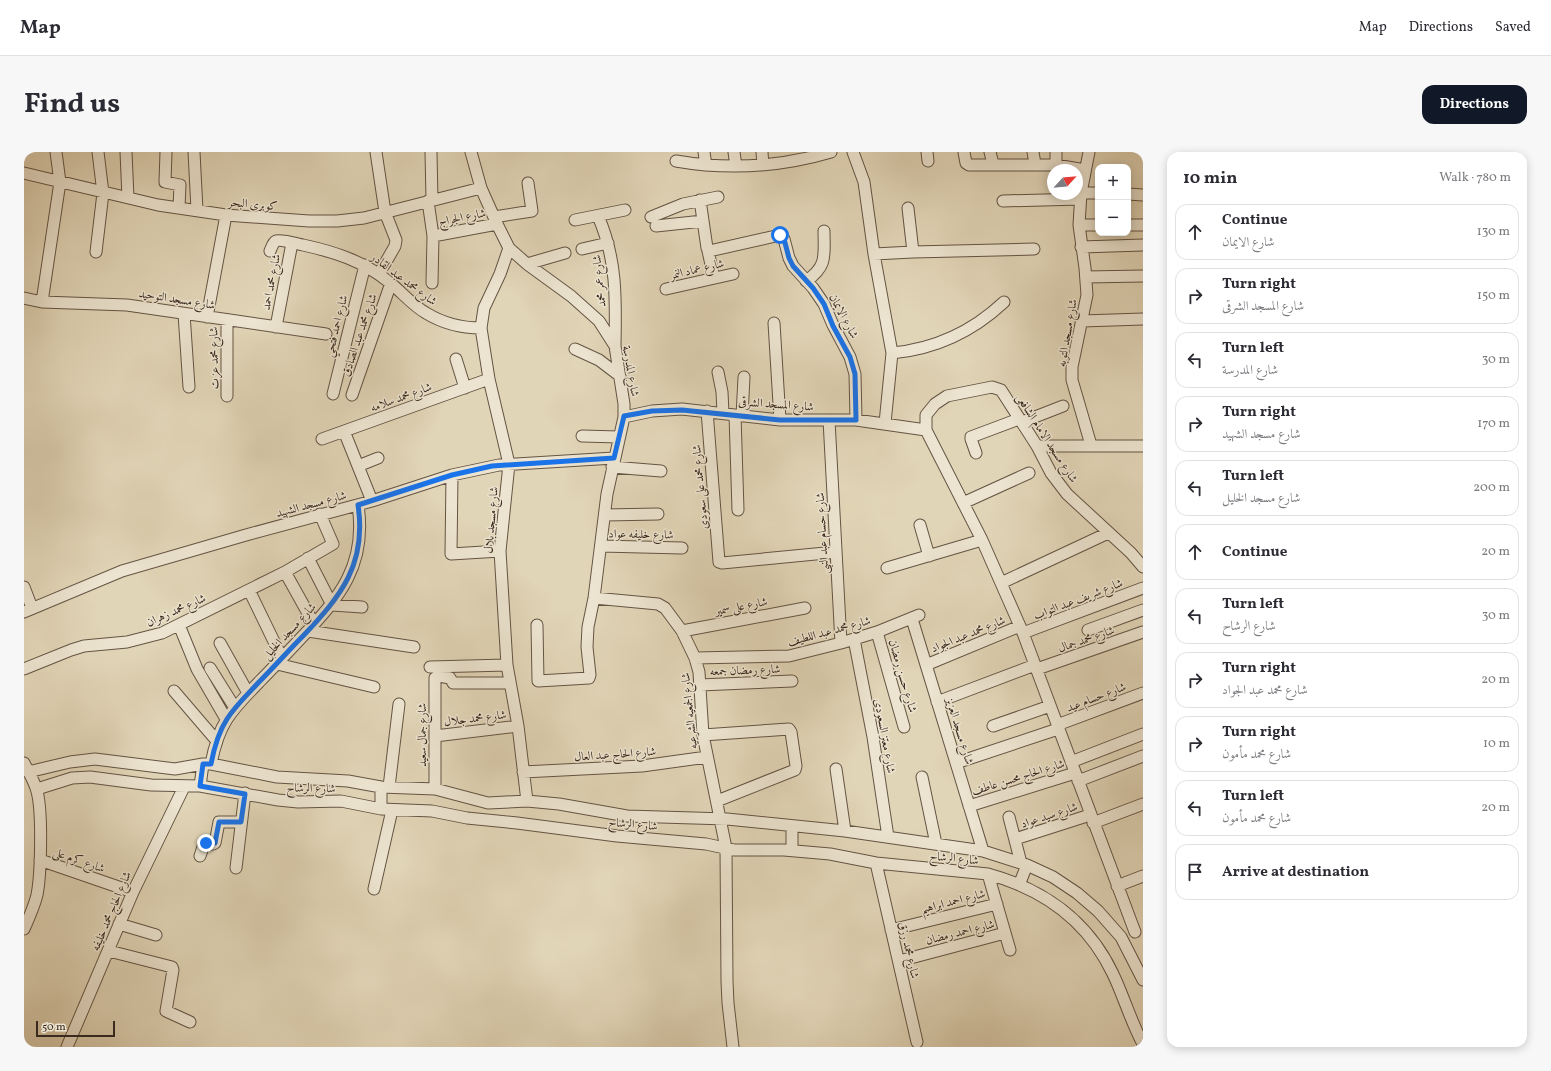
<!DOCTYPE html>
<meta charset="utf-8">
<style>
:root{--surface:#fff;--page:#f7f7f7;--text:#2b2b33;--muted:#7c7c81;--line:#e1e1e2;--accent:#111827}
body{margin:0;font-family:Vollkorn,Amiri,serif;background:var(--page);color:var(--text)}
.controls{position:absolute;right:12px;top:12px;display:grid;overflow:hidden;border-radius:8px;box-shadow:0 2px 10px #0003}
.controls button{width:36px;height:36px;display:grid;place-items:center;padding:0;border:0;border-bottom:1px solid var(--line);background:var(--surface);color:var(--text);font:20px sans-serif}
.compass{position:absolute;left:1023px;top:12px;width:36px;height:36px;border-radius:50%;background:var(--surface);box-shadow:0 2px 10px #0003;rotate:64deg}
.scale{position:absolute;left:12px;bottom:10px;width:79px;box-sizing:border-box;padding-left:4px;border:2px solid #3a291d;border-top:0;font-size:11px;line-height:14px;white-space:nowrap;color:#3a291d;-webkit-text-stroke:3px #ece4d0;paint-order:stroke}
.stop{position:absolute;width:12px;height:12px;margin:-9px;border:3px solid #1a73e8;border-radius:50%;background:#fff}
.stop.end{background:#1a73e8;border-color:#fff;box-shadow:0 1px 4px #0008}
.list{margin:0;padding:0;list-style:none}
h2{display:flex;justify-content:space-between;align-items:center;height:52px;margin:0;padding:0 16px;font-size:17px}
h2 small{font-size:13px;font-weight:400;color:var(--muted)}
.list li{display:grid;grid-template-columns:26px 1fr auto;gap:12px;align-items:center;box-sizing:border-box;height:56px;margin:0 8px 8px;padding:0 8px;border:1px solid var(--line);border-radius:12px}
.list b{display:block;font-size:15px;white-space:nowrap}
.list p{margin:0;font-size:13px;white-space:nowrap;color:var(--muted)}
.list em{font-size:13px;font-style:normal;color:var(--muted)}
.icon{flex:none;width:22px;height:22px;fill:none;stroke:currentColor;stroke-width:2;stroke-linecap:round;stroke-linejoin:round}
.map{position:relative;flex:none;width:1119px;height:895px;overflow:hidden;border-radius:12px}
header{display:flex;align-items:center;gap:24px;box-sizing:border-box;height:56px;padding:0 20px;background:var(--surface);border-bottom:1px solid var(--line)}
header strong{font-size:19px}
nav{display:flex;gap:22px;margin-inline-start:auto;font-size:14px}
.intro{display:flex;align-items:center;justify-content:space-between;box-sizing:border-box;height:96px;padding:0 24px}
h1{margin:0;font-size:28px}
.button{padding:10px 18px;border-radius:12px;background:var(--accent);color:#fff;font-size:14px;font-weight:700}
main{display:flex;gap:24px;padding:0 24px}
aside{flex:1;background:var(--surface);border-radius:12px;box-shadow:0 2px 10px #0003}
.map>svg:first-child{display:block}
</style>
<header>
<strong>Map</strong>
<nav><a>Map</a><a>Directions</a><a>Saved</a></nav>
</header>
<div class="intro"><h1>Find us</h1><a class="button">Directions</a></div>
<main>
<div class="map">
<svg width="1119" height="895" viewBox="0 0 1119 895">
<rect width="100%" height="100%" fill="#e1d5b7"/>
<filter id="stains"><feTurbulence type="fractalNoise" baseFrequency=".005" numOctaves="4"/><feColorMatrix values="0 0 0 0 .2 0 0 0 0 .09 0 0 0 0 .02 0 0 0 .5 -.17"/></filter>
<radialGradient id="worn" r=".72"><stop offset=".6" stop-color="#630" stop-opacity="0"/><stop offset="1" stop-color="#630" stop-opacity=".3"/></radialGradient>
<g fill="none" stroke-linecap="round" stroke-linejoin="round">
<defs>
<path id="street" d="M102,0L104,46
M142,0L141,30L156,33L155,56
M170,0L173,58
M352,0L361,60L372,88L371,94L355,122
M407,0L408,48
M447,0L457,36L473,72L485,96L503,112L547,144L575,169L591,194L600,252V265L583,342L570,446L564,475L563,495L566,523L565,526L514,529L513,473
M680,0L682,13
M710,0L712,14
M738,0L739,13
M829,0L840,30L850,102L868,201L861,271
M903,0L904,9
M940,0L942,11L945,13H1032L1061,18
M966,0L969,12
M1009,0L1011,12
M1065,0L1057,41L1055,73L1061,116L1063,143L1048,215V228L1067,293
M652,9C704,18 756,15 807,0
M1032,13V0
M0,21L134,53L202,63L285,69H313L340,66L457,36
M1057,41H1074
M1104,42L1119,43
M676,48L683,96L685,99L756,83L760,87L765,106L769,114L789,136L800,152L809,173L826,205L831,222L832,268
M404,49L409,84L408,131
M979,49L1056,47
M884,56L889,100
M574,64C593,107 592,147 591,194
M470,65L508,59L504,31
M627,65L659,52L694,45
M551,68L601,58
M1055,73H1074
M1104,73H1119
M632,74L679,69
M409,84L473,72
M1057,95L1119,93
M485,96L476,122L460,156L457,176L465,227L485,312L476,399L483,513L494,574L503,649
M558,97L584,91
M246,99C247,97 249,90 252,89C256,87 274,92 279,93C311,100 339,109 365,130C378,140 388,153 402,161C420,172 437,176 457,176
M684,99L690,126
M72,100L79,41L74,0
M850,102L889,100L1010,97
M503,112L541,101
M1062,125L1119,124
M782,129C804,114 800,103 800,79
M642,137L709,122
M0,146L18,150L103,153L302,182
M18,150L36,30L32,0
M160,162L165,235
M183,165L202,63
M203,168V244
M1058,169L1119,167
M750,171L756,268
M252,175L268,91
M551,197L575,208L596,224
M868,201C912,197 948,180 980,150
M432,207L441,236
M694,220L698,240L699,261
M309,242L341,113
M328,243L367,131
M683,259L695,410L698,411L812,400
M711,263L714,358
M718,264L720,225
M600,265L628,259L658,257L756,268H832L902,278
M805,268L817,491
M998,270L1039,254
M902,278L958,388L999,481L1111,780
M902,278V263L911,252L923,244L968,235L977,238L1013,294L1027,321L1043,342L1107,401L1119,415
M320,279L348,349
M558,284L595,285
M298,287L465,227
M1013,294H1119
M952,301L947,287V285L995,267
M334,314L354,306
M588,315L637,319
M428,323L427,402L476,399
M939,351L1005,321
M581,363L634,362
M896,373L905,404
M577,394L658,396
M284,406L308,453L338,455
M863,416L958,388
M261,420L290,472
M977,431L1084,381
M0,435L8,456
M225,438L258,506
M570,446L634,452L641,456L658,479L671,506L675,520L679,583L702,696L703,829L704,851L709,895
M0,460L98,419L222,383L348,349L428,323L475,313L590,306
M888,467L959,699
M155,473L173,517L202,567
M1064,478L1119,458
M284,479L390,495
M658,479L781,456
M853,480L880,575
M999,481L1119,436
M830,487L849,585L864,685
M196,491L224,541
M671,506L765,504L817,491L853,480L895,463
M253,512L350,535
M902,513L996,474
M406,515L483,513
M186,516L211,556
M0,517L47,498L60,494L103,490L138,481L261,420L309,392L296,362
M1013,517L1119,480
M676,533L768,529
M150,539L192,588
M913,550L1011,513
M1033,573L1119,541
M969,574L1026,554
M679,583L765,577L767,580L772,614L771,618L693,649
M411,584L494,574
M1047,610L1119,582
M0,611C4,619 9,627 12,636C19,655 17,722 13,743C10,755 5,766 0,777
M932,611L1034,577
M187,612C190,596 194,581 203,567C212,553 224,542 235,530C249,516 263,501 277,486C316,445 343,413 334,353
M812,617L821,679
M4,620L46,610L71,607L151,617L179,612H187L253,625L324,629L357,635L411,637L464,651L503,649L535,652L603,664L703,667L821,679L959,699L1003,713L1029,725L1053,741L1074,759L1097,785L1119,828
M499,620L618,614L683,605
M898,625L912,692
M1054,629L1119,604
M176,634L179,612
M357,635V657
M365,635L375,552
M13,637L48,626L66,625L127,633L176,634L254,648L274,650L317,649L357,657L408,659L443,666L493,671L593,684L682,692L710,698H760L806,702L852,711L964,722C1019,737 1064,769 1089,822C1100,845 1107,870 1119,892
M411,637V526L415,524L426,526L429,531H486
M945,654L1051,621
M985,665L997,711
M1069,671L1119,652
M768,674V698
M991,687L1066,663
M176,704L180,692H189L191,691L195,670H217
M16,708L109,740
M852,711L893,890
M212,716L221,641
M964,722L986,798
M995,733L1003,713
M1093,734L1119,724
M350,737L368,658
M95,772L132,783
M867,778L973,752
M85,799L148,815L149,818L142,859L166,870
M875,809L981,781
M43,895L109,740L160,635"/>
</defs>
<use href="#street" stroke="#645444" stroke-width="13"/>
<use href="#street" stroke="#ece4d0" stroke-width="11"/>
</g>
<g fill="none" stroke-linecap="round" stroke-linejoin="round">
<path stroke="#1a73e8" stroke-width="5" d="M182,691H191L195,670H217L221,642L176,634L179,612H187C190,596 194,581 203,567C212,553 224,542 235,530C250,515 264,499 279,484C317,444 343,412 334,353L428,323L468,314L590,306L600,264L628,259L658,258L756,268H832L831,222L826,205L809,174L800,152L789,136L769,114L765,106L760,87L756,83"/>
</g>
<g text-anchor="middle" stroke-width="3" stroke-linejoin="round" paint-order="stroke">
<g font-size="12" fill="#3a291d" stroke="#ece4d0">
<text transform="translate(229 52) rotate(5)" y="4">كوبرى البحر</text>
<text transform="translate(438 65) rotate(-11)" y="4">شارع الجراج</text>
<text transform="translate(673 117) rotate(-13)" y="4">شارع عماد النمر</text>
<text transform="translate(380 127) rotate(37)" y="4">شارع محمد عبد القادر</text>
<text transform="translate(575 129) rotate(-96)" y="4">شارع عمر محمد</text>
<text transform="translate(247 130) rotate(-79)" y="4">شارع محمد احمد</text>
<text transform="translate(153 147) rotate(9)" y="4">شارع مسجد التوحيد</text>
<text transform="translate(820 164) rotate(62)" y="4">شارع الايمان</text>
<text transform="translate(312 174) rotate(-76)" y="4">شارع احمد فتحي</text>
<text transform="translate(1043 181) rotate(-80)" y="4">شارع مسجد التوبه</text>
<text transform="translate(335 183) rotate(-71)" y="4">شارع محمد عبد الصادق</text>
<text transform="translate(190 206) rotate(-91)" y="4">شارع محمد عزت</text>
<text transform="translate(607 219) rotate(80)" y="4">شارع المدرسة</text>
<text transform="translate(377 245) rotate(-20)" y="4">شارع محمد سلامه</text>
<text transform="translate(752 252) rotate(4)" y="4">شارع المسجد الشرقى</text>
<text transform="translate(1023 286) rotate(57)" y="4">شارع مسجد الامام الشافعى</text>
<text transform="translate(676 335) rotate(-95)" y="4">شارع محمد على سعودى</text>
<text transform="translate(287 352) rotate(-15)" y="4">شارع مسجد الشهيد</text>
<text transform="translate(467 368) rotate(-85)" y="4">شارع مسجد بلال</text>
<text transform="translate(798 381) rotate(-93)" y="4">شارع حسام عبد النبى</text>
<text transform="translate(617 382) rotate(1)" y="4">شارع خليفه عواد</text>
<text transform="translate(1054 447) rotate(-21)" y="4">شارع شريف عبد التواب</text>
<text transform="translate(717 454) rotate(-11)" y="4">شارع على سمير</text>
<text transform="translate(152 458) rotate(-24)" y="4">شارع محمد زهران</text>
<text transform="translate(265 479) rotate(-47)" y="4">شارع مسجد الخليل</text>
<text transform="translate(805 479) rotate(-15)" y="4">شارع محمد عبد اللطيف</text>
<text transform="translate(944 482) rotate(-22)" y="4">شارع محمد عبد الجواد</text>
<text transform="translate(1062 487) rotate(-19)" y="4">شارع محمد جمال</text>
<text transform="translate(721 518) rotate(-2)" y="4">شارع رمضان جمعه</text>
<text transform="translate(879 524) rotate(74)" y="4">شارع حسن رمضان</text>
<text transform="translate(1072 545) rotate(-21)" y="4">شارع حسام عيد</text>
<text transform="translate(665 559) rotate(-96)" y="4">شارع الجمعيه الشرعيه</text>
<text transform="translate(451 566) rotate(-7)" y="4">شارع محمد جلال</text>
<text transform="translate(936 579) rotate(73)" y="4">شارع مسجد العزيز</text>
<text transform="translate(398 583) rotate(-90)" y="4">شارع جمال سعيد</text>
<text transform="translate(861 584) rotate(80)" y="4">شارع معتز السعودى</text>
<text transform="translate(591 602) rotate(-4)" y="4">شارع الحاج عبد العال</text>
<text transform="translate(994 625) rotate(-17)" y="4">شارع الحاج محسن عاطف</text>
<text transform="translate(287 636) rotate(1)" y="4">شارع الرشاح</text>
<text transform="translate(1025 663) rotate(-18)" y="4">شارع سيد عواد</text>
<text transform="translate(609 672) rotate(5)" y="4">شارع الرشاح</text>
<text transform="translate(930 706) rotate(6)" y="4">شارع الرشاح</text>
<text transform="translate(55 708) rotate(19)" y="4">شارع كرم على</text>
<text transform="translate(929 749) rotate(-14)" y="4">شارع احمد ابراهيم</text>
<text transform="translate(87 759) rotate(-67)" y="4">شارع الحاج محمد خليفه</text>
<text transform="translate(936 780) rotate(-14)" y="4">شارع احمد رمضان</text>
<text transform="translate(885 798) rotate(77)" y="4">شارع محمد رزق</text>
</g>
</g>
<rect width="100%" height="100%" filter="url(#stains)"/>
<rect width="100%" height="100%" fill="url(#worn)"/>
</svg>
<div class="controls">
<button>+</button>
<button>−</button>
</div>
<svg class="compass" viewBox="-18 -18 36 36"><path d="M0-13l5 13h-10z" fill="#e53935"/><path d="M0 13l5-13h-10z" fill="#7c7c81"/></svg>
<div class="scale">50 m</div>
<div class="stop" style="left:756px;top:83px"></div>
<div class="stop end" style="left:182px;top:691px"></div>
</div>
<aside>
<h2>10 min<small>Walk · 780 m</small></h2>
<ul class="list">
<li><svg class="icon" aria-label="ahead" viewBox="0 0 24 24"><path d="M12 20V5M6 11l6-6 6 6"/></svg><div><b>Continue</b><p>شارع الايمان</p></div><em>130 m</em></li>
<li><svg class="icon" aria-label="right" viewBox="0 0 24 24"><path d="M7 20v-9h11M14 6l5 5-5 5"/></svg><div><b>Turn right</b><p>شارع المسجد الشرقى</p></div><em>150 m</em></li>
<li><svg class="icon" aria-label="left" viewBox="0 0 24 24"><path d="M17 20v-9H6M10 6l-5 5 5 5"/></svg><div><b>Turn left</b><p>شارع المدرسة</p></div><em>30 m</em></li>
<li><svg class="icon" aria-label="right" viewBox="0 0 24 24"><path d="M7 20v-9h11M14 6l5 5-5 5"/></svg><div><b>Turn right</b><p>شارع مسجد الشهيد</p></div><em>170 m</em></li>
<li><svg class="icon" aria-label="left" viewBox="0 0 24 24"><path d="M17 20v-9H6M10 6l-5 5 5 5"/></svg><div><b>Turn left</b><p>شارع مسجد الخليل</p></div><em>200 m</em></li>
<li><svg class="icon" aria-label="ahead" viewBox="0 0 24 24"><path d="M12 20V5M6 11l6-6 6 6"/></svg><div><b>Continue</b></div><em>20 m</em></li>
<li><svg class="icon" aria-label="left" viewBox="0 0 24 24"><path d="M17 20v-9H6M10 6l-5 5 5 5"/></svg><div><b>Turn left</b><p>شارع الرشاح</p></div><em>30 m</em></li>
<li><svg class="icon" aria-label="right" viewBox="0 0 24 24"><path d="M7 20v-9h11M14 6l5 5-5 5"/></svg><div><b>Turn right</b><p>شارع محمد عبد الجواد</p></div><em>20 m</em></li>
<li><svg class="icon" aria-label="right" viewBox="0 0 24 24"><path d="M7 20v-9h11M14 6l5 5-5 5"/></svg><div><b>Turn right</b><p>شارع محمد مأمون</p></div><em>10 m</em></li>
<li><svg class="icon" aria-label="left" viewBox="0 0 24 24"><path d="M17 20v-9H6M10 6l-5 5 5 5"/></svg><div><b>Turn left</b><p>شارع محمد مأمون</p></div><em>20 m</em></li>
<li><svg class="icon" aria-label="arrive" viewBox="0 0 24 24"><path d="M6 21V4h12l-3 4 3 4H6"/></svg><div><b>Arrive at destination</b></div></li>
</ul>
</aside>
</main>
